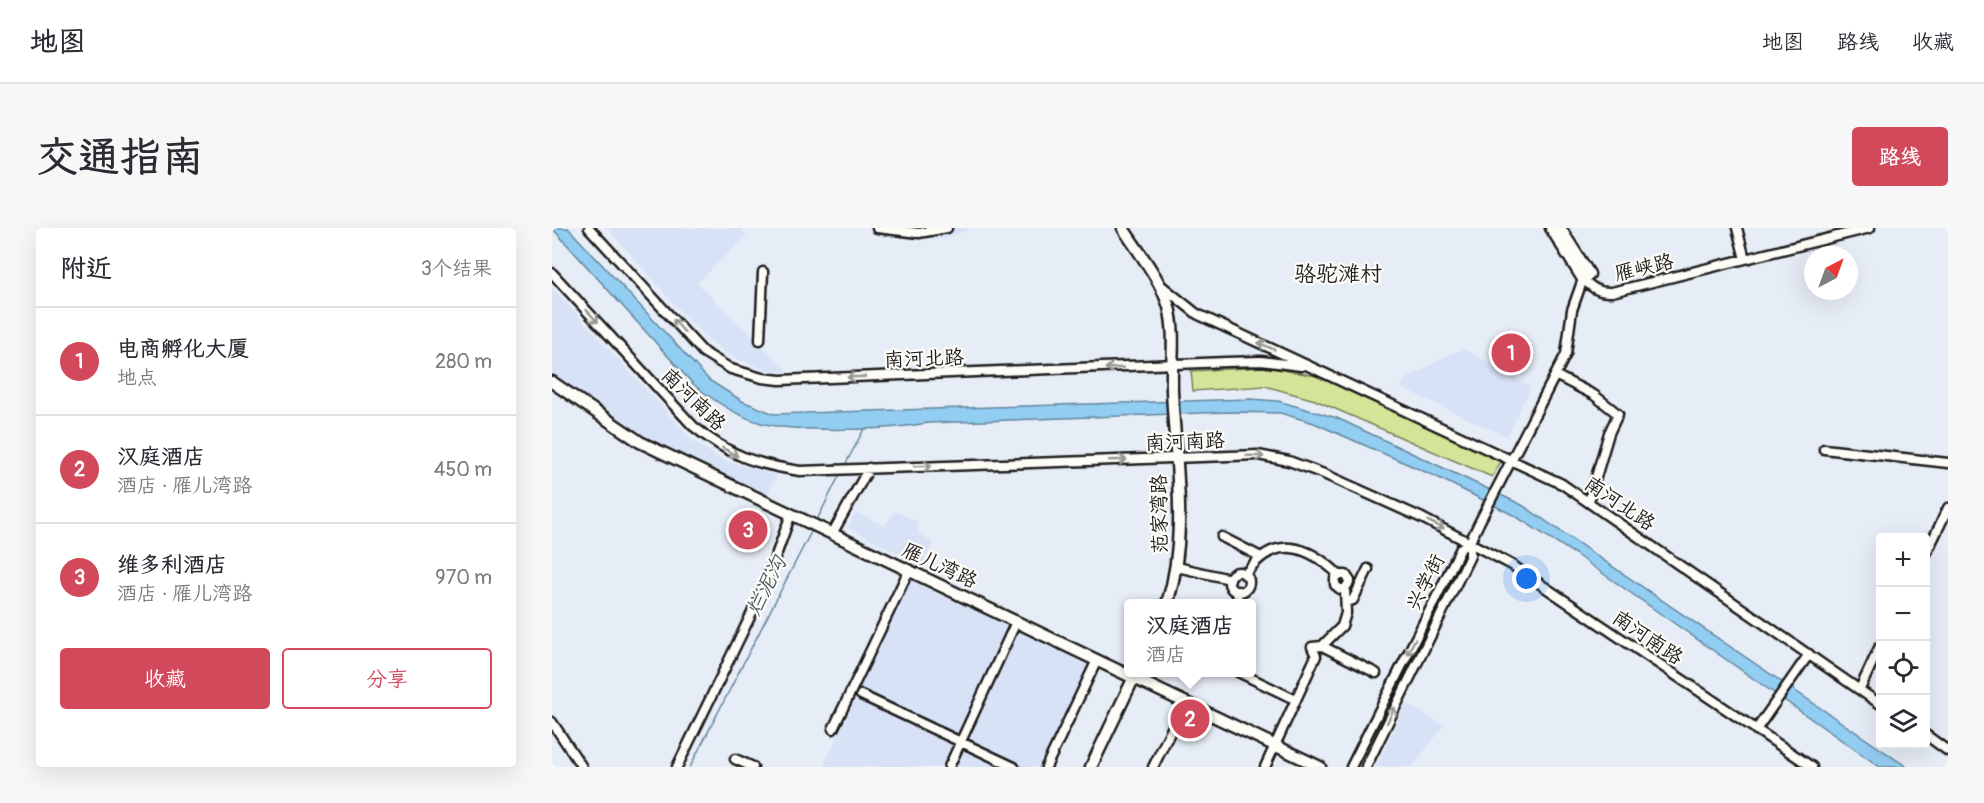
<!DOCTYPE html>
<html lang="zh">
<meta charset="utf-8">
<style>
:root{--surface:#fff;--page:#f7f7f7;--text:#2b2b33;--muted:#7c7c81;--line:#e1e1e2;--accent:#d1495b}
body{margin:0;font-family:Pangolin,"LXGW WenKai TC",sans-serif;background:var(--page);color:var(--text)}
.controls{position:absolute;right:18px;bottom:18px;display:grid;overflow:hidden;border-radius:6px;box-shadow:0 6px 24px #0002}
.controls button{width:54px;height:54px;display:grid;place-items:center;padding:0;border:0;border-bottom:2px solid var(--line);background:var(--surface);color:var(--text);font:30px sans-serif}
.compass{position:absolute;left:1252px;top:18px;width:54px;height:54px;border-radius:50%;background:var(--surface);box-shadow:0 6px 24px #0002;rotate:41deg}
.you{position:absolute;left:975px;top:351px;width:21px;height:21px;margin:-15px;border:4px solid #fff;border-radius:50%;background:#1a73e8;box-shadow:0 0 0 9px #1a73e833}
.badge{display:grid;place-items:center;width:39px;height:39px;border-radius:50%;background:var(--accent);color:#fff;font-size:20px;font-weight:700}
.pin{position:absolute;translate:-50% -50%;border:3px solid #fff;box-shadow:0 2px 6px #0006}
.popup{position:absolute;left:572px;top:371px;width:132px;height:78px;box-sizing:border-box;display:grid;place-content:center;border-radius:6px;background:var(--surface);filter:drop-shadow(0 2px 4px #0005);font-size:20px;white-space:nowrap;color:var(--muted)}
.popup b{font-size:22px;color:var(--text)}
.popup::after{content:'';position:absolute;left:50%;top:100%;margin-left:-12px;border:12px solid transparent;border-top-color:var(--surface)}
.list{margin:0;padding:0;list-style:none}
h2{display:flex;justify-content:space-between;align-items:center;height:78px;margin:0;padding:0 24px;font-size:26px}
h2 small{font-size:20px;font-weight:400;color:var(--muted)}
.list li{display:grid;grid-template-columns:39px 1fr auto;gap:18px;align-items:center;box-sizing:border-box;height:108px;padding:0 24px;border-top:2px solid var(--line)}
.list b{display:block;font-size:22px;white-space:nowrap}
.list p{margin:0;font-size:20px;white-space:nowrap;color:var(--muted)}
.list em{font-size:20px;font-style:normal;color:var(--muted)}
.actions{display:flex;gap:12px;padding:18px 24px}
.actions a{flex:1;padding:14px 0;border:2px solid var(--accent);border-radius:6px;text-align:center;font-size:21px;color:var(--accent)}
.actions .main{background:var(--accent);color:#fff}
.icon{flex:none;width:33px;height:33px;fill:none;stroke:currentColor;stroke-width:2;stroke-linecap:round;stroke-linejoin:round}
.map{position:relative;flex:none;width:1396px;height:539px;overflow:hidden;border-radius:6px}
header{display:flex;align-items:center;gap:36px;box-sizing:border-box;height:84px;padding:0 30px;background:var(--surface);border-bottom:2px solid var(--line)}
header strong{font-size:28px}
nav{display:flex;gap:33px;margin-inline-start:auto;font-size:21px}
.intro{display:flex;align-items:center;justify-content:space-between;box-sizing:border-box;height:144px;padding:0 36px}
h1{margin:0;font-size:42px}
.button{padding:15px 27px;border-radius:6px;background:var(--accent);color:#fff;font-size:21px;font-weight:700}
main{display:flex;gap:36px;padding:0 36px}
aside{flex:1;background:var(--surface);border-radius:6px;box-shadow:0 6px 24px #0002}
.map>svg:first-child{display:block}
</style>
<header>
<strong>地图</strong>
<nav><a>地图</a><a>路线</a><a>收藏</a></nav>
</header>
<div class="intro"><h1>交通指南</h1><a class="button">路线</a></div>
<main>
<aside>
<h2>附近<small>3个结果</small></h2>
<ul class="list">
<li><span class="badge">1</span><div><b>电商孵化大厦</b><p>地点</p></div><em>280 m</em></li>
<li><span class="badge">2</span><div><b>汉庭酒店</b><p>酒店 · 雁儿湾路</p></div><em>450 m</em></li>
<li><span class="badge">3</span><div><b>维多利酒店</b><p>酒店 · 雁儿湾路</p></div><em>970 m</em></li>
</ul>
<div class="actions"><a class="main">收藏</a><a>分享</a></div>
</aside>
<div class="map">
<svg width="1396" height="539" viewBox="0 0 1396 539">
<rect width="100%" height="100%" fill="#e7edf7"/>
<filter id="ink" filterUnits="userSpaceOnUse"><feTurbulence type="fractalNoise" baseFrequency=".0167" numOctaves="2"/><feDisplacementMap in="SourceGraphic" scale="12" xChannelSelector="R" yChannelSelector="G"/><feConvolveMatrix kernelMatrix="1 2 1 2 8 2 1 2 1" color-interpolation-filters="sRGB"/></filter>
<g filter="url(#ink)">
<path fill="#d8e2f7" d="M55,0H188L195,8L145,55L236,143L220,144L175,127L139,95Z
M323,0H421L391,11L348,9Z
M0,59L142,214L170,232L225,247L214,269L94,211L0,146Z
M913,121L979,159L955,209L848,159L854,151L898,126Z
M342,283L365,293L367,306L381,315L370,337L296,300L304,284L333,298Z
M358,352L545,441L498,539H271Z
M854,475L892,498L860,539H824Z"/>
<path fill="#d4e498" stroke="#78805a" stroke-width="1.5" d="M713,139L765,148L949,233L940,249L763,172L713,158L641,163L639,143Z"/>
<path fill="#92cdf2" stroke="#63869c" stroke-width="1.5" d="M0,0H16L157,152L190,173L222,186L698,171L726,173L785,190L970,277L1355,539H1328L1023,326L963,288L887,250L762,195L728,185L677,184L376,195C339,202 245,205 209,195C184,188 161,172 141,156Z"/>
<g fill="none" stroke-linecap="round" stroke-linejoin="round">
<path stroke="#63869c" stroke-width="1.5" d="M292,239L312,201
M265,292L288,246
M138,539L260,302"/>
<defs>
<path id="minor" d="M37,0L151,124L179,141L210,150L228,152L674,134L709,133L749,138
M325,0L367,5L395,0
M1185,0L1193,31
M0,45L141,198C177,227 202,236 248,243L706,227L737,233L772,246L870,290L960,337L1260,539
M610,58L645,86L1010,256L1328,476
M208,112L211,44
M1003,147L1042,167L1066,186L1057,205L1037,273
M1272,221L1396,235
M280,306L317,240
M670,309L709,329
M1374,326L1396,280
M625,339L678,351
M677 354a10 10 0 1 1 20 0a10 10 0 1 1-20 0Z
M693,347C722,305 756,317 787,347
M795,374L801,372L816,341
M685,376L686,363
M770,418L824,445
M686,444L742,471
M1308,461L1328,418
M309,467L462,539
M0,494L30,539
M281,501L357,342
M1204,502L1257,426
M1374,507L1396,523
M183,531L201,539
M125,539L213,358L239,286
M397,539L464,394
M494,539L545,432
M601,539L633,474
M713,539L764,428L760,419L770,418L790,398L794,385L793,361L798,353L794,347H787L783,350V357L788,361H793
M799,539L909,320L918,314
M814,539L918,328V314L927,295L1014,126L1020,82L1031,51C1040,60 1047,65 1060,64L1318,0"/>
<path id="major" d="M571,0C587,25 608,50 617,79C624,106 619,134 620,162C623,233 637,306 615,376
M999,0L1031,51L1037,46L1008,0
M0,154L88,214L768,539
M539,539L584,445"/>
</defs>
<use href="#minor" stroke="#1c1c1c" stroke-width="13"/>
<use href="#major" stroke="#1c1c1c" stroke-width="15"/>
<use href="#minor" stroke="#fdfcf7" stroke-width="8"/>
<use href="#major" stroke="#fdfcf7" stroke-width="10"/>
</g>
<defs><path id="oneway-shaft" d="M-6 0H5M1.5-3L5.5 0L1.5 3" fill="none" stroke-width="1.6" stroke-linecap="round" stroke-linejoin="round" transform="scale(1.5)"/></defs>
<g stroke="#989794">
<use href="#oneway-shaft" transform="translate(40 88) rotate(47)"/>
<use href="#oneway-shaft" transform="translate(127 98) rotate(-132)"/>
<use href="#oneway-shaft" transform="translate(714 118) rotate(-156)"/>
<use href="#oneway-shaft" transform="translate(562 140) rotate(178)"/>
<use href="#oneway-shaft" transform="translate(304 149) rotate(178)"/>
<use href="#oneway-shaft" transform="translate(178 224) rotate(29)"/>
<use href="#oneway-shaft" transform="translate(703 228) rotate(3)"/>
<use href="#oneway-shaft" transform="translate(566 232) rotate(-2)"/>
<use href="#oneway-shaft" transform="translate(371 238) rotate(-2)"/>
<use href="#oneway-shaft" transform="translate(884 297) rotate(27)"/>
<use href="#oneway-shaft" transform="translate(859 419) rotate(117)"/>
<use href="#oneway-shaft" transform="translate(839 487) rotate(-64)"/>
</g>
</g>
<g text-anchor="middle" stroke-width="4.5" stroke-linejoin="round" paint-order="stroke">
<g font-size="20" fill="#1c1c1c" stroke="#fdfcf7">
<text transform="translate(1092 39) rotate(-13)" y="7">雁峡路</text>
<text transform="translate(372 130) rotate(-2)" y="7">南河北路</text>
<text transform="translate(142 171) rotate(44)" y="7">南河南路</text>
<text transform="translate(633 213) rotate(-2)" y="7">南河南路</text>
<text transform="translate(1068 275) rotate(34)" y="7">南河北路</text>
<text transform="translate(607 286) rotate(-91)" y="7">范家湾路</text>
<text transform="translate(388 337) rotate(25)" y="7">雁儿湾路</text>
<text transform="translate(873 354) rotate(-63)" y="7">兴学街</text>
<text transform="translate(1096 409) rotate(34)" y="7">南河南路</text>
</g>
<g font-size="21" font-style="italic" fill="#455a67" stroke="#fdfcf7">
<text transform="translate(214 358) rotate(-63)" y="7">烂泥沟</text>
</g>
<g font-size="22" fill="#1c1c1c" stroke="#fdfcf7">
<text x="786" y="53">骆驼滩村</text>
</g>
</g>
</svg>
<div class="controls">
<button>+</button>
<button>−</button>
<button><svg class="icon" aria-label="locate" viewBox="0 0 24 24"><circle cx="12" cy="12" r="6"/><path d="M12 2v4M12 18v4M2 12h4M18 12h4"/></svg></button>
<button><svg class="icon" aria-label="layers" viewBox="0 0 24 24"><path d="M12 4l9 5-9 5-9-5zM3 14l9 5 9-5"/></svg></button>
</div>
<svg class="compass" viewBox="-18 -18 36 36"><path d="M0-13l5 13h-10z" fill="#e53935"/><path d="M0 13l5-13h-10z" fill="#7c7c81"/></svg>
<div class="you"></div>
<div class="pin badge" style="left:959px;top:125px">1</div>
<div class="pin badge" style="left:638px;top:491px">2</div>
<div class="popup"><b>汉庭酒店</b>酒店</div>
<div class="pin badge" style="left:196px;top:302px">3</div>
</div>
</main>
